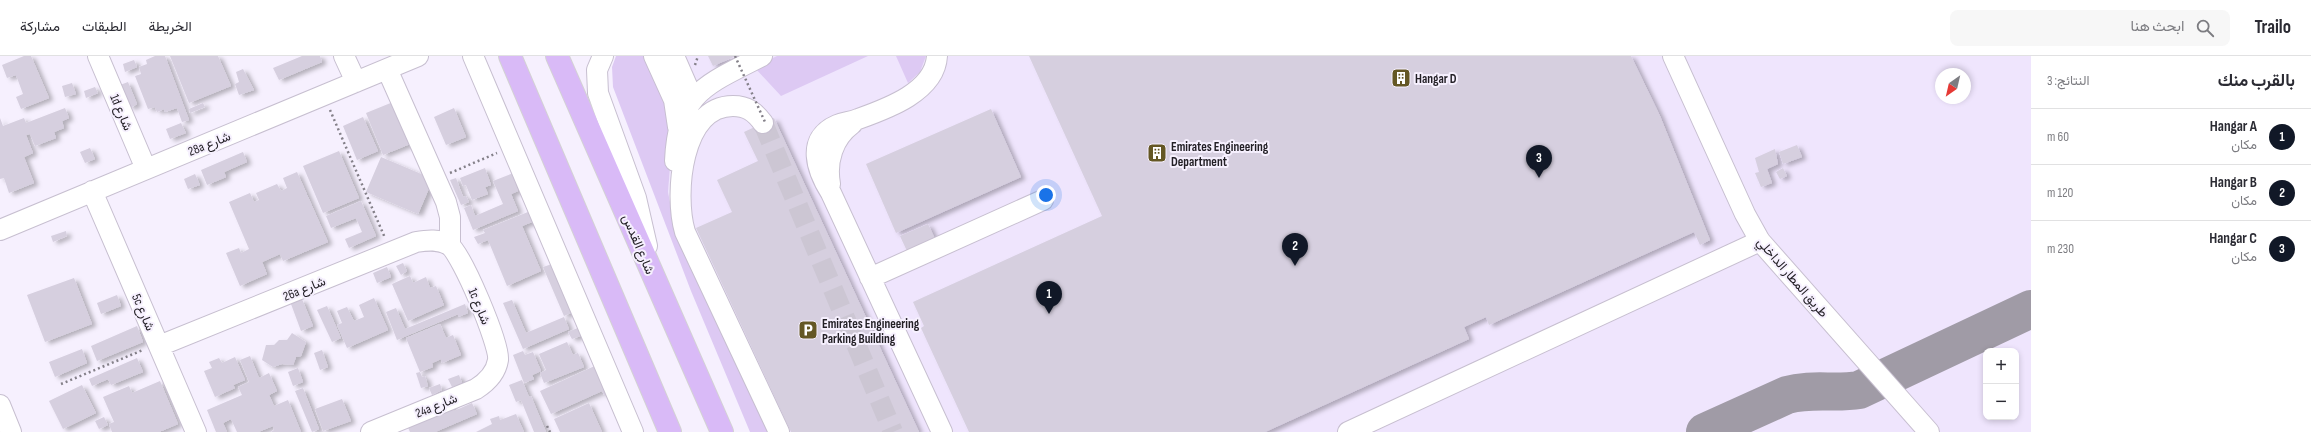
<!DOCTYPE html>
<html lang="ar">
<meta charset="utf-8">
<style>
:root{--surface:#fff;--page:#f7f7f7;--text:#2b2b33;--muted:#7c7c81;--line:#e1e1e2;--accent:#111827}
body{margin:0;font-family:"Sofia Sans Condensed",Vazirmatn,sans-serif;background:var(--page);color:var(--text);direction:rtl}
.controls{position:absolute;right:12px;bottom:12px;display:grid;overflow:hidden;border-radius:8px;box-shadow:0 2px 6px #0003}
.controls button{width:36px;height:36px;display:grid;place-items:center;padding:0;border:0;border-bottom:1px solid var(--line);background:var(--surface);color:var(--text);font:20px sans-serif}
.compass{position:absolute;left:1935px;top:12px;width:36px;height:36px;border-radius:50%;background:var(--surface);box-shadow:0 2px 6px #0003;rotate:214deg}
.you{position:absolute;left:1046px;top:139px;width:14px;height:14px;margin:-10px;border:3px solid #fff;border-radius:50%;background:#1a73e8;box-shadow:0 0 0 6px #1a73e833}
.badge{display:grid;place-items:center;width:26px;height:26px;border-radius:50%;background:var(--accent);color:#fff;font-size:13px;font-weight:700}
.pin{position:absolute;translate:-50% -33px;filter:drop-shadow(0 1px 2px #0008)}
.pin::after{content:'';position:absolute;top:21px;width:14px;height:12px;background:inherit;clip-path:polygon(0 0,100% 0,50% 100%)}
.list{margin:0;padding:0;list-style:none}
h2{display:flex;justify-content:space-between;align-items:center;height:52px;margin:0;padding:0 16px;font-size:17px}
h2 small{font-size:13px;font-weight:400;color:var(--muted)}
.list li{display:grid;grid-template-columns:26px 1fr auto;gap:12px;align-items:center;box-sizing:border-box;height:56px;padding:0 16px;border-top:1px solid var(--line)}
.list b{display:block;font-size:15px;white-space:nowrap}
.list p{margin:0;font-size:13px;white-space:nowrap;color:var(--muted)}
.list em{font-size:13px;font-style:normal;color:var(--muted)}
.icon{flex:none;width:22px;height:22px;fill:none;stroke:currentColor;stroke-width:2;stroke-linecap:round;stroke-linejoin:round}
.map{position:relative;flex:none;width:2031px;height:376px;overflow:hidden;direction:ltr}
header{display:flex;align-items:center;gap:24px;box-sizing:border-box;height:56px;padding:0 20px;background:var(--surface);border-bottom:1px solid var(--line)}
header strong{font-size:19px}
nav{display:flex;gap:22px;margin-inline-start:auto;font-size:14px}
.search{width:280px;height:36px;background:var(--page);display:flex;align-items:center;gap:10px;box-sizing:border-box;padding:0 14px;border-radius:8px;color:var(--muted);font-size:15px}
main{display:flex}
aside{flex:1;background:var(--surface)}
.map>svg:first-child{display:block}
</style>
<header>
<strong>Trailo</strong>
<div class="search"><svg class="icon" aria-label="search" viewBox="0 0 24 24"><circle cx="10" cy="10" r="6"/><path d="M15 15l6 6"/></svg>ابحث هنا</div>
<nav><a>الخريطة</a><a>الطبقات</a><a>مشاركة</a></nav>
</header>
<main>
<aside>
<h2>بالقرب منك<small>النتائج: 3</small></h2>
<ul class="list">
<li><span class="badge">1</span><div><b>Hangar A</b><p>مكان</p></div><em>60 m</em></li>
<li><span class="badge">2</span><div><b>Hangar B</b><p>مكان</p></div><em>120 m</em></li>
<li><span class="badge">3</span><div><b>Hangar C</b><p>مكان</p></div><em>230 m</em></li>
</ul>
</aside>
<div class="map">
<svg width="2031" height="376" viewBox="0 0 2031 376">
<defs>
<filter id="shadow"><feDropShadow dx="4.5" dy="2.5" stdDeviation="2" flood-color="#0004"/></filter>
</defs>
<rect width="100%" height="100%" fill="#f6f0fe"/>
<path fill="#efe5fd" fill-rule="evenodd" d="M652,0H2031V376H773L671,151L668,136L674,63ZM1941,18H1965V42H1941ZM1986,295H2016V361H1986Z"/>
<path fill="#ddc9f3" d="M616,0H651L674,63L668,136L671,151L773,376H750L691,235L613,31L612,11Z
M777,0H868L781,40L754,11Z
M896,0H926L920,16L908,27Z"/>
<g fill="none" stroke-linecap="round" stroke-linejoin="round">
<path stroke="#a09ba6" stroke-width="38" d="M1705,376L1787,339C1811,332 1835,338 1859,334L2031,253"/>
</g>
<path fill="#d6cfdf" filter="url(#shadow)" d="M24,0H31L49,42L21,53L16,41L23,38L16,19L7,22L2,9Z
M155,0H165L189,64L182,66L177,52L165,56L164,53L157,56L155,51L148,53L135,20L141,18L139,11L147,8L146,4Z
M170,0H218L231,30L189,47Z
M302,0H320L322,6L279,24L273,12Z
M708,0H736L713,10Z
M1029,0H1631L1660,60L1710,184L1700,189L1694,176L1489,269L1486,261L1464,271L1469,283L1265,376H969L921,272L924,270L913,246L1102,160Z
M134,4L137,11L125,16L123,8Z
M243,13L254,34L239,39L235,28L239,26L236,16Z
M128,26L137,48L130,52L120,29Z
M72,27L76,38L65,41L62,30Z
M95,31L98,37L86,42L84,35Z
M398,44L415,86L383,99L366,57Z
M203,47L205,51L190,57L189,53Z
M65,52L69,62L62,65L64,72L54,76L56,82L35,90L30,78L26,79L33,97L24,101L34,127L9,137L4,122L0,123V62L3,70L24,62L26,67Z
M454,52L466,81L446,89L434,61Z
M991,53L1021,121L896,177L866,108Z
M363,61L378,95L357,104L343,70Z
M774,62L919,376H791L696,172L732,156L717,124L758,105L744,76Z
M181,67L186,77L170,83L166,73Z
M1797,89L1802,101L1783,108L1779,96Z
M90,92L95,103L85,107L80,96Z
M1775,93L1778,108L1767,113L1772,127L1761,131L1755,117L1759,116L1755,102Z
M339,95L359,142L323,157L303,110Z
M243,96L247,106L224,116L226,121L207,129L201,114Z
M381,101L433,123L418,158L366,136Z
M485,112L491,129L485,131L488,138L472,144L466,129L463,130L460,122Z
M1783,112L1787,120L1780,123L1776,116Z
M297,116L328,186L283,205L280,198L262,206L267,218L240,230L226,197L239,192L241,197L249,193L229,146L250,137L254,146L259,144L256,137L277,128L281,135L287,132L283,122Z
M516,116L521,127L516,129L518,135L511,138L518,155L473,174L464,152L471,149L475,160L503,148L493,125Z
M195,118L200,129L188,133L184,123Z
M456,122L463,141L466,140L469,146L461,149L450,124Z
M361,145L376,180L349,192L345,183L362,176L356,162L331,172L326,160Z
M533,154L537,164L522,170L541,215L507,230L488,184L478,188L474,181L485,177L483,174Z
M928,168L935,183L907,195L900,180Z
M66,175L67,180L53,186L51,180Z
M403,207L407,215L401,219L396,210Z
M555,207L575,255L564,260L543,211Z
M387,211L391,221L377,227L373,217Z
M410,220L413,227L426,221L430,232L436,230L444,249L408,265L392,228Z
M74,222L92,268L45,286L27,239Z
M117,239L121,250L101,258L97,247Z
M374,242L388,274L347,292L337,269L342,267L337,255L347,251L354,265L364,261L359,249Z
M302,243L313,270L301,275L291,248Z
M512,244L526,277L564,261L569,273L523,293L503,247Z
M465,248L468,257L458,261V258L397,284L386,256L396,252L405,273Z
M327,250L341,282L332,286L317,254Z
M440,268L446,282L453,279L461,299L442,307L441,303L432,307L433,311L420,316L406,282Z
M137,270L143,286L97,305L91,290Z
M580,271L583,279L572,283L568,276Z
M292,277L306,286L301,300L296,301L293,309L282,308L273,311L262,304L266,289H274L279,284H287Z
M567,286L573,299L578,297L584,311L544,327L540,317L546,314L539,298Z
M82,293L87,307L55,321L49,306Z
M322,294L328,311L320,314L314,297Z
M523,295L525,299L533,296L541,315L532,319L534,323L524,327L513,299Z
M250,300L259,322L269,317L277,335L269,339L274,350L288,344L301,376H271L274,374L273,370L258,376H237L231,363L223,367L227,376H216L207,354L242,339L238,331L249,326L240,304Z
M235,301L245,324L233,329L235,332L215,341L204,315L212,312L209,306L219,302L222,307Z
M137,302L143,316L111,329L108,323L92,330L89,323Z
M599,308L611,335L604,339L602,335L551,358L540,335Z
M298,312L303,326L293,330L288,316Z
M420,316L422,321L425,320L428,330L421,332L416,317Z
M459,319L462,327L452,331L448,323Z
M522,324L529,341L531,340L546,376H534L521,344L516,346L509,329Z
M160,325L178,368L159,376H112L109,368L114,366L103,341L129,330L132,337Z
M440,328L442,334L432,339L429,332Z
M82,329L96,357L63,373L49,345Z
M303,332L319,373L312,376L295,335Z
M342,343L351,365L323,375L315,353Z
M451,346L454,355L472,347L477,358L435,376H410L405,365Z
M589,347L602,376H560L554,363Z
M516,358L524,376H476L492,368L490,363L499,360L500,364Z
M104,361L108,369L99,373L95,365Z"/>
<g fill="none" stroke-linecap="round" stroke-linejoin="round">
<path stroke="#ccc6d3" stroke-width="20" stroke-dasharray="20 10" stroke-linecap="butt" d="M763,67L893,376"/>
<defs>
<path id="minor" d="M98,0L146,113
M344,0L356,26
M473,0L633,376
M603,0L597,14L598,37L636,142L647,190
M654,0L674,44L678,71
M674,0L688,32L690,47
M937,0C935,36 886,53 858,63C851,66 844,66 837,69C805,83 817,115 831,137L942,376
M1673,0L1745,158L1760,185L1929,376
M387,13L446,146L450,161V190
M763,67C755,56 747,50 733,50C681,50 674,139 685,176L779,376
M675,105C678,36 706,29 762,0
M830,128C826,105 833,82 852,68
M92,135L196,376
M0,174L418,0
M870,222L1043,144
M159,290L416,186C428,184 439,183 449,189C462,198 500,289 498,304C496,317 487,326 476,333L371,376
M0,349L11,376
M1348,376L1760,185"/>
<path id="major" d="M510,0L670,376
M557,0L722,376"/>
</defs>
<use href="#minor" stroke="#c7bfd0" stroke-width="22"/>
<use href="#major" stroke="#d3d2d4" stroke-width="24"/>
<path stroke="#848089" stroke-width="2.5" stroke-dasharray="2 3" stroke-linecap="butt" d="M695,9L698,0
M330,54L385,182
M450,117L497,97
M61,328L143,294
M547,370L550,376"/>
<use href="#minor" stroke="#fff" stroke-width="20"/>
<use href="#major" stroke="#d9baf7" stroke-width="22"/>
<path stroke="#848089" stroke-width="2.5" stroke-dasharray="2 3" stroke-linecap="butt" d="M735,0L765,66"/>
</g>
<defs>
<symbol id="building-square" viewBox="-11 -11 22 22"><rect x="-9" y="-9" width="18" height="18" rx="4" fill="#645724" stroke="#f6f0fe"/><path d="M-4-6H4V6H1V3H-1V6H-4ZM-2.5-4.3h1.7v1.8h-1.7ZM.8-4.3h1.7v1.8H.8ZM-2.5-1h1.7V.8h-1.7ZM.8-1h1.7V.8H.8Z" fill="#fff"/></symbol>
<symbol id="parking-square" viewBox="-11 -11 22 22"><rect x="-9" y="-9" width="18" height="18" rx="4" fill="#645724" stroke="#f6f0fe"/><path d="M-3.5-5.5H1a3.5 3.5 0 0 1 0 7H-1V5.5H-3.5ZM-1-3.4V-.6H.8a1.4 1.4 0 0 0 0-2.8Z" fill="#fff"/></symbol>
</defs>
<g fill-rule="evenodd">
<use href="#building-square" x="1390" y="11" width="22" height="22"/>
<use href="#building-square" x="1146" y="86" width="22" height="22"/>
<use href="#parking-square" x="797" y="263" width="22" height="22"/>
</g>
<g text-anchor="middle" stroke-width="4" stroke-linejoin="round" paint-order="stroke">
<g font-size="13" font-weight="bold" fill="#232026" stroke="#f6f0fe" text-anchor="start">
<text x="1415" y="27">Hangar D</text>
<text x="1171" y="95">Emirates Engineering<tspan x="1171" dy="15">Department</tspan></text>
<text x="822" y="272">Emirates Engineering<tspan x="822" dy="15">Parking Building</tspan></text>
</g>
<g font-size="13" fill="#232026" stroke="#f6f0fe">
<text transform="translate(122 56) rotate(67)" y="5">1d شارع</text>
<text transform="translate(209 87) rotate(-22)" y="5">28a شارع</text>
<text transform="translate(639 188) rotate(67)" y="5">شارع القدس</text>
<text transform="translate(1793 221) rotate(49)" y="5">طريق المطار الداخلي</text>
<text transform="translate(304 232) rotate(-22)" y="5">26a شارع</text>
<text transform="translate(480 250) rotate(68)" y="5">1c شارع</text>
<text transform="translate(144 256) rotate(67)" y="5">5c شارع</text>
<text transform="translate(436 349) rotate(-22)" y="5">24a شارع</text>
</g>
</g>
</svg>
<div class="controls">
<button>+</button>
<button>−</button>
</div>
<svg class="compass" viewBox="-18 -18 36 36"><path d="M0-13l5 13h-10z" fill="#e53935"/><path d="M0 13l5-13h-10z" fill="#7c7c81"/></svg>
<div class="you"></div>
<div class="pin badge" style="left:1049px;top:258px">1</div>
<div class="pin badge" style="left:1295px;top:210px">2</div>
<div class="pin badge" style="left:1539px;top:122px">3</div>
</div>
</main>
